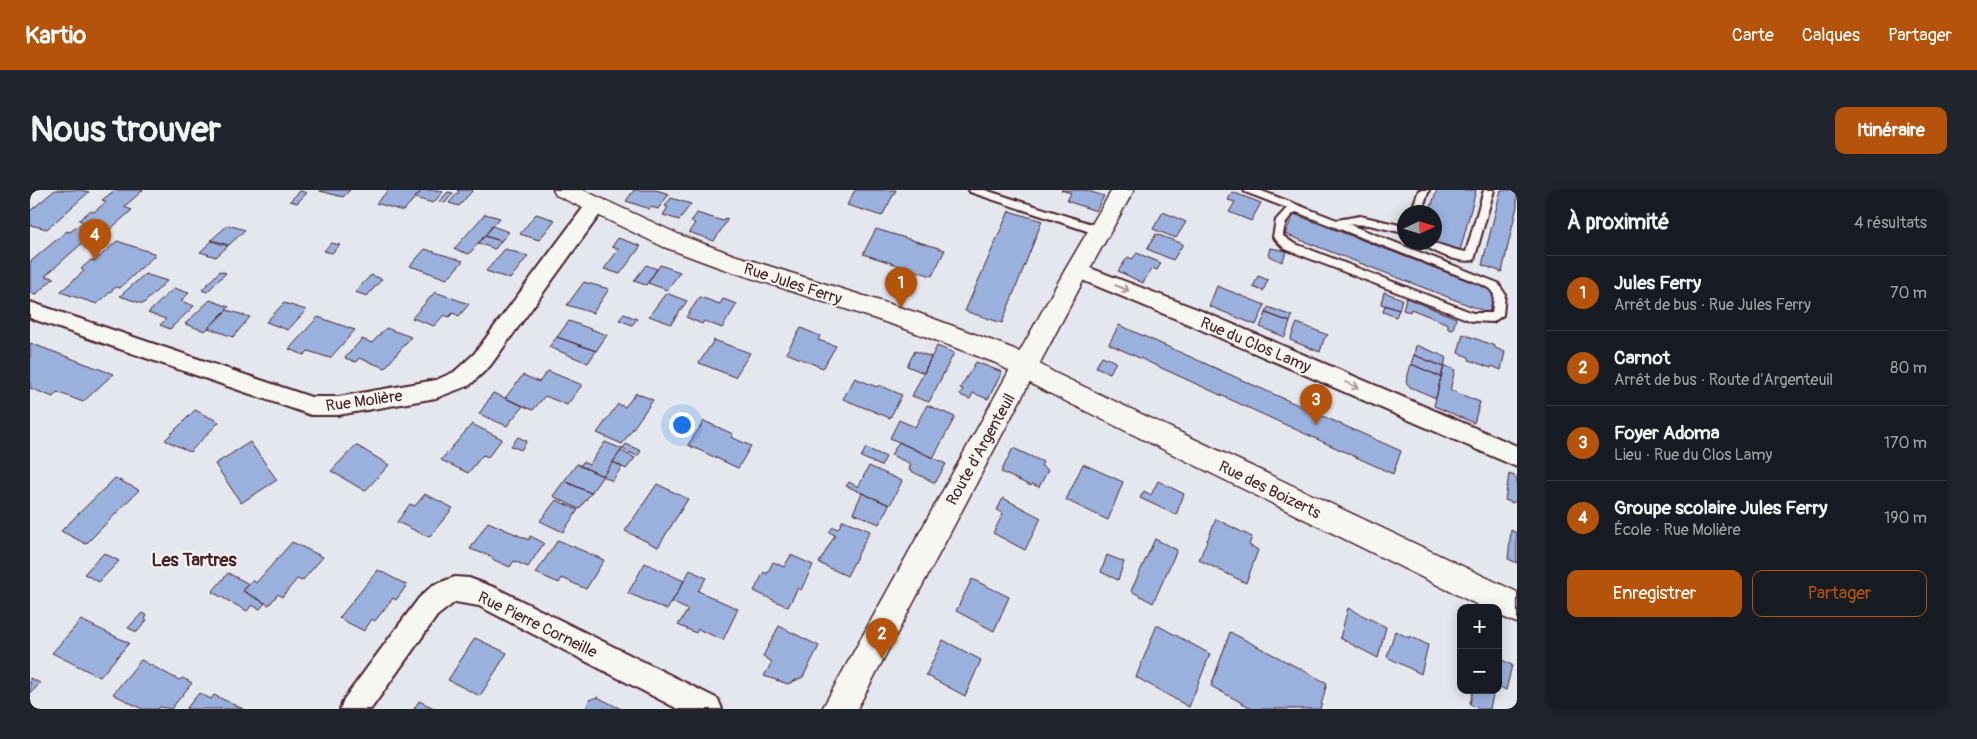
<!DOCTYPE html>
<html lang="fr">
<meta charset="utf-8">
<style>
:root{--surface:#171b24;--page:#20242c;--text:#f1f3f6;--muted:#9ea1a6;--line:#363941;--accent:#b45309}
body{margin:0;font-family:Pangolin,sans-serif;background:var(--page);color:var(--text)}
.controls{position:absolute;right:15px;bottom:15px;display:grid;overflow:hidden;border-radius:10px;box-shadow:0 2px 12px #0003}
.controls button{width:45px;height:45px;display:grid;place-items:center;padding:0;border:0;border-bottom:1px solid var(--line);background:var(--surface);color:var(--text);font:25px sans-serif}
.compass{position:absolute;left:1367px;top:15px;width:45px;height:45px;border-radius:50%;background:var(--surface);box-shadow:0 2px 12px #0003;rotate:86deg}
.you{position:absolute;left:651px;top:234px;width:18px;height:18px;margin:-12px;border:4px solid #fff;border-radius:50%;background:#1a73e8;box-shadow:0 0 0 8px #1a73e833}
.badge{display:grid;place-items:center;width:32px;height:32px;border-radius:50%;background:var(--accent);color:#fff;font-size:16px;font-weight:700}
.pin{position:absolute;translate:-50% -41px;filter:drop-shadow(0 1px 2px #0008)}
.pin::after{content:'';position:absolute;top:26px;width:18px;height:15px;background:inherit;clip-path:polygon(0 0,100% 0,50% 100%)}
.list{margin:0;padding:0;list-style:none}
h2{display:flex;justify-content:space-between;align-items:center;height:65px;margin:0;padding:0 20px;font-size:21px}
h2 small{font-size:16px;font-weight:400;color:var(--muted)}
.list li{display:grid;grid-template-columns:32px 1fr auto;gap:15px;align-items:center;box-sizing:border-box;height:75px;padding:0 20px;border-top:1px solid var(--line)}
.list b{display:block;font-size:19px;white-space:nowrap}
.list p{margin:0;font-size:16px;white-space:nowrap;color:var(--muted)}
.list em{font-size:16px;font-style:normal;color:var(--muted)}
.actions{display:flex;gap:10px;padding:15px 20px}
.actions a{flex:1;padding:11px 0;border:1px solid var(--accent);border-radius:10px;text-align:center;font-size:18px;color:var(--accent)}
.actions .main{background:var(--accent);color:#fff}
.map{position:relative;flex:none;width:1487px;height:519px;overflow:hidden;border-radius:10px}
header{display:flex;align-items:center;gap:30px;box-sizing:border-box;height:70px;padding:0 25px;background:var(--accent);color:#fff}
header strong{font-size:24px}
nav{display:flex;gap:28px;margin-inline-start:auto;font-size:18px}
.intro{display:flex;align-items:center;justify-content:space-between;box-sizing:border-box;height:120px;padding:0 30px}
h1{margin:0;font-size:35px}
.button{padding:12px 22px;border-radius:10px;background:var(--accent);color:#fff;font-size:18px;font-weight:700}
main{display:flex;gap:30px;padding:0 30px}
aside{flex:1;background:var(--surface);border-radius:10px;box-shadow:0 2px 12px #0003}
.map>svg:first-child{display:block}
</style>
<header>
<strong>Kartio</strong>
<nav><a>Carte</a><a>Calques</a><a>Partager</a></nav>
</header>
<div class="intro"><h1>Nous trouver</h1><a class="button">Itinéraire</a></div>
<main>
<div class="map">
<svg width="1487" height="519" viewBox="0 0 1487 519">
<rect width="100%" height="100%" fill="#e4e8ee"/>
<filter id="ink" filterUnits="userSpaceOnUse"><feTurbulence type="fractalNoise" baseFrequency=".02" numOctaves="2"/><feDisplacementMap in="SourceGraphic" scale="10" xChannelSelector="R" yChannelSelector="G"/><feConvolveMatrix kernelMatrix="1 2 1 2 8 2 1 2 1" color-interpolation-filters="sRGB"/></filter>
<g filter="url(#ink)">
<path fill="#9ab1de" stroke="#4a1f2b" d="M25,0H51L59,2L17,39L0,35V21Z
M85,0H113L94,17L102,20L67,51L58,48L15,86L24,88L5,105L0,103V72L37,41L40,42L53,32L49,30L60,21L64,22L76,12L72,10Z
M320,0L313,7L290,1V0Z
M359,0H392L373,21L346,13Z
M392,0H408L413,2L403,13L385,8Z
M427,0H443L429,16L419,13L429,1Z
M604,0H626L639,4L628,19L621,17L620,19L596,11Z
M825,0H866L852,26L817,15Z
M1031,0H1055L1074,6L1066,21L1037,11L1041,3Z
M1407,0H1446L1430,61L1404,52V22H1399Z
M1471,0H1487V16L1472,82L1452,75Z
M270,1L277,3L267,13L260,11Z
M418,2L423,3L415,13L409,11Z
M1202,2L1231,13L1221,31L1199,22L1205,12L1198,10Z
M641,8L661,14L649,30L633,25L638,17L635,16Z
M979,21L1012,31L972,133L935,121Z
M1133,22L1156,32L1146,48L1123,39Z
M667,23L693,31L695,28L698,29L684,51L659,42L665,33L661,32Z
M455,24L470,28L439,64L424,59Z
M506,24L525,30L509,50L490,44Z
M1264,24L1465,101L1459,123L1255,44Z
M198,35L215,40L199,55L181,50Z
M462,36L479,42L471,51L455,46Z
M846,39L915,60L902,86L833,64Z
M1126,44L1153,54L1143,70L1117,59Z
M455,46L471,51L465,59L448,53Z
M588,48L611,56L590,84L574,79L589,59L582,57Z
M87,51L126,64L90,98L86,97L67,114L30,102L54,81L51,79L61,70L65,71Z
M182,51L198,56L186,67L170,62Z
M301,53L310,55L302,63L294,61Z
M1240,58L1257,61L1252,72L1238,65Z
M395,59L433,71L417,89L380,76Z
M475,59L498,66L480,89L456,81Z
M1107,63L1131,73L1127,80L1122,78L1113,93L1088,81L1098,67L1102,69Z
M616,75L627,79L616,95L604,91Z
M630,75L650,82L637,100L618,93Z
M190,81L196,83L177,102L172,100Z
M115,84L137,91L113,114L90,106Z
M341,85L352,89L337,106L325,102Z
M1228,86L1238,90L1233,101L1223,97Z
M554,92L579,99L563,123L537,115Z
M1187,96L1235,115L1226,135L1179,116Z
M144,98L159,103L151,111L164,116L140,139L130,135L136,129L118,123Z
M405,102L439,114L429,126L423,123L419,127L414,125L404,136L382,128Z
M1354,102L1372,109L1369,120L1351,114Z
M636,103L657,111L641,134L619,126Z
M670,107L690,114L693,109L707,114L692,138L674,131L672,134L656,127Z
M1376,108L1426,128L1423,140L1418,139V134L1381,119L1380,122L1373,120Z
M180,110L199,117L175,141L155,134Z
M254,113L276,120L258,140L236,132Z
M1355,115L1369,120L1366,127L1353,122Z
M1238,117L1262,126L1260,132L1236,123Z
M197,120L220,127L203,147L178,138Z
M1236,123L1260,132L1255,147L1230,137Z
M594,124L607,129L602,135L589,130Z
M288,127L325,140L300,168L278,161L274,165L259,159Z
M539,131L577,145L566,161L527,147Z
M1267,133L1298,145L1294,149L1290,162L1260,150Z
M1089,135L1371,261L1363,284L1079,154Z
M356,138L381,147L355,178L329,168L326,172L315,168L332,149L342,153Z
M771,138L790,146L788,150L806,156L793,178L756,163Z
M1433,144L1465,156V158L1475,162L1471,180L1462,176L1461,178L1439,170V167L1428,163Z
M527,147L566,161L558,173L519,157Z
M684,150L720,163L705,187L669,173Z
M0,153L83,184L53,212L27,202L23,207L0,198Z
M1386,155L1416,167L1414,177L1384,165Z
M907,156L924,163L899,212L882,206Z
M885,161L901,167L894,183L877,176Z
M1384,165L1414,177L1411,187L1381,174Z
M1072,166L1086,172L1080,183L1066,177Z
M946,172L972,182L958,209L943,203L940,209L930,205L933,199L930,198Z
M1381,174L1411,187L1406,208L1380,197L1376,192Z
M1414,175L1425,180L1420,200L1450,212L1444,233L1404,216Z
M518,181L552,195L537,215L515,206L503,220L475,208L493,185L509,192Z
M825,188L847,197L849,195L872,205L860,228L813,209Z
M463,203L493,216L477,236L449,224Z
M606,203L623,210L592,254L567,243L588,214L595,217Z
M897,215L925,227L903,268L860,248L869,230L885,237Z
M165,220L189,232L160,262L135,250Z
M674,231L703,244L701,247L721,256L708,278L658,255Z
M442,234L472,249L458,267L453,265L438,283L411,270Z
M488,247L497,251L491,260L481,256Z
M220,252L247,290L211,313L185,274Z
M575,252L592,259L573,286L550,276L553,272L559,275Z
M869,252L916,274L905,293L879,280L881,274L861,265Z
M596,254L611,261L609,264L607,266L592,259Z
M326,255L359,275L335,301L301,281Z
M836,258L856,267L851,276L831,267Z
M983,258L1013,272L1011,276L1018,280L1009,297L1002,294L1001,296L971,282Z
M591,261L605,268L596,279L583,272Z
M583,272L592,277L582,291L573,286Z
M547,274L573,286L561,303L534,291Z
M1053,274L1093,292L1078,330L1036,310Z
M839,276L872,291L860,315L816,296L819,292L828,297Z
M1479,284L1487,287V312L1485,311L1483,313L1475,310Z
M85,288L109,300L56,354L31,341Z
M534,291L561,303L549,319L523,306Z
M1128,291L1154,304L1146,325L1110,308L1114,301L1121,305Z
M627,294L658,309L628,357L595,341Z
M832,303L859,315L849,334L823,323Z
M395,304L423,318L399,347L367,332L380,314L385,316Z
M973,308L1011,328L995,360L963,343L973,324L967,320Z
M526,310L548,320L533,342L510,331Z
M1186,329L1222,347L1219,355L1228,360L1216,393L1169,370Z
M813,330L840,341L817,386L789,373L805,345L799,342L803,337L808,339Z
M458,332L499,350L500,346L514,353L498,377L484,371L480,377L462,369L463,367L440,359Z
M1481,340L1487,343V373L1478,369Z
M1125,349L1147,360L1123,413L1101,401Z
M528,350L574,370L556,399L532,388L529,393L506,383Z
M262,352L293,367L272,391L267,389L252,407L248,404L239,415L213,401L223,390L226,393Z
M74,363L89,371L69,392L54,384Z
M761,365L783,375L771,400L768,398L758,417L724,401L734,382L737,384L743,372L754,377Z
M1077,365L1094,372L1088,390L1071,382Z
M615,373L654,391L637,420L598,403Z
M348,380L377,395L366,410L363,408L345,431L342,429L334,441L309,428Z
M660,380L676,388L668,401L708,419L693,450L668,439L666,443L648,435L658,420L642,412Z
M198,383L219,394L213,401L235,413L230,419L222,415L217,421L182,402Z
M942,389L979,407L964,441L926,421Z
M1318,418L1356,437L1348,468L1310,448Z
M112,423L117,426L115,429L117,430L107,442L98,438Z
M51,430L99,453L70,487L22,463Z
M1127,435L1180,464L1159,517L1106,487Z
M749,436L789,456L773,487L758,494L734,486L742,472L733,466Z
M1365,441L1379,448L1380,446L1398,455L1391,484L1357,467Z
M1200,442L1297,493L1290,519H1223L1181,496Z
M445,448L477,463L450,506L418,490Z
M913,450L951,470L935,506L896,485Z
M1468,468L1482,475L1476,500L1468,496Z
M111,470L149,490L153,488L162,493L141,519L130,517L128,519H112L83,504Z
M0,488L10,493L0,504Z
M1443,500H1464L1460,519H1449L1440,514Z
M169,503L181,509L184,505L213,519H156Z
M567,507L591,519H556L559,510Z
M389,511L406,519H384Z"/>
<g fill="none" stroke-linecap="round" stroke-linejoin="round">
<defs>
<path id="service" d="M939,0H955L1074,38L1075,41L1074,44H1066L940,2Z
M1214,0H1229L1307,30L1330,26L1374,36V43L1339,35L1318,34L1468,93L1475,104L1473,125L1463,132L1442,131L1255,59L1243,47L1246,30L1257,18L1215,2ZM1266,22L1451,94L1460,99L1464,105L1462,123H1443L1263,53L1253,46C1254,35 1257,28 1266,22Z
M1389,0H1399L1391,22H1381Z
M1454,0H1464L1444,70C1427,74 1407,62 1392,55L1391,52C1409,52 1418,59 1436,62Z"/>
<path id="minor" d="M566,8L573,10L576,15L573,20L460,176L440,195L406,208L308,225H281L0,128V112L281,207H308L406,190L424,182L444,164L559,10Z
M1047,73L1167,119L1487,256V277L1151,131L1040,85L1037,80L1040,75Z
M425,387L439,388L466,398L688,509L692,519H648L449,416L425,412L407,426L341,519H310L314,509L389,408L403,395Z"/>
<path id="tertiary" d="M523,0H553L650,45L704,65L891,124L984,159L1025,183L1487,402V433L1468,425V418H1454L1007,197L966,173L873,138L688,77L634,57L526,5Z"/>
<path id="secondary" d="M1082,0H1104L1059,80L827,519H792L1035,80Z"/>
</defs>
<use href="#service" stroke="#4a1f2b" stroke-width="4"/>
<use href="#minor" stroke="#4a1f2b" stroke-width="4"/>
<use href="#tertiary" stroke="#4a1f2b" stroke-width="3"/>
<use href="#secondary" stroke="#4a1f2b" stroke-width="3"/>
<use href="#service" fill="#f6f6f2" fill-rule="evenodd"/>
<use href="#minor" fill="#f6f6f2" fill-rule="evenodd"/>
<use href="#tertiary" fill="#f6f6f2" fill-rule="evenodd"/>
<use href="#secondary" fill="#f6f6f2" fill-rule="evenodd"/>
</g>
<defs><path id="oneway-shaft" d="M-6 0H5M1.5-3L5.5 0L1.5 3" fill="none" stroke-width="1.6" stroke-linecap="round" stroke-linejoin="round" transform="scale(1.25)"/></defs>
<g stroke="#a99598">
<use href="#oneway-shaft" transform="translate(1092 98) rotate(22)"/>
<use href="#oneway-shaft" transform="translate(1322 195) rotate(24)"/>
</g>
</g>
<g text-anchor="middle" stroke-width="4" stroke-linejoin="round" paint-order="stroke">
<g font-size="16" fill="#4a1f2b" stroke="#f6f6f2">
<text transform="translate(763 93) rotate(18)" y="6">Rue Jules Ferry</text>
<text transform="translate(1226 154) rotate(23)" y="6">Rue du Clos Lamy</text>
<text transform="translate(334 210) rotate(-8)" y="6">Rue Molière</text>
<text transform="translate(950 259) rotate(-61)" y="6">Route d'Argenteuil</text>
<text transform="translate(1240 299) rotate(26)" y="6">Rue des Boizerts</text>
<text transform="translate(508 434) rotate(26)" y="6">Rue Pierre Corneille</text>
</g>
<g font-size="18" font-weight="bold" fill="#4a1f2b" stroke="#f6f6f2">
<text x="164" y="376">Les Tartres</text>
</g>
</g>
</svg>
<div class="controls">
<button>+</button>
<button>−</button>
</div>
<svg class="compass" viewBox="-18 -18 36 36"><path d="M0-13l5 13h-10z" fill="#e53935"/><path d="M0 13l5-13h-10z" fill="#9ea1a6"/></svg>
<div class="you"></div>
<div class="pin badge" style="left:871px;top:118px">1</div>
<div class="pin badge" style="left:852px;top:469px">2</div>
<div class="pin badge" style="left:1286px;top:235px">3</div>
<div class="pin badge" style="left:65px;top:70px">4</div>
</div>
<aside>
<h2>À proximité<small>4 résultats</small></h2>
<ul class="list">
<li><span class="badge">1</span><div><b>Jules Ferry</b><p>Arrêt de bus · Rue Jules Ferry</p></div><em>70 m</em></li>
<li><span class="badge">2</span><div><b>Carnot</b><p>Arrêt de bus · Route d'Argenteuil</p></div><em>80 m</em></li>
<li><span class="badge">3</span><div><b>Foyer Adoma</b><p>Lieu · Rue du Clos Lamy</p></div><em>170 m</em></li>
<li><span class="badge">4</span><div><b>Groupe scolaire Jules Ferry</b><p>École · Rue Molière</p></div><em>190 m</em></li>
</ul>
<div class="actions"><a class="main">Enregistrer</a><a>Partager</a></div>
</aside>
</main>
